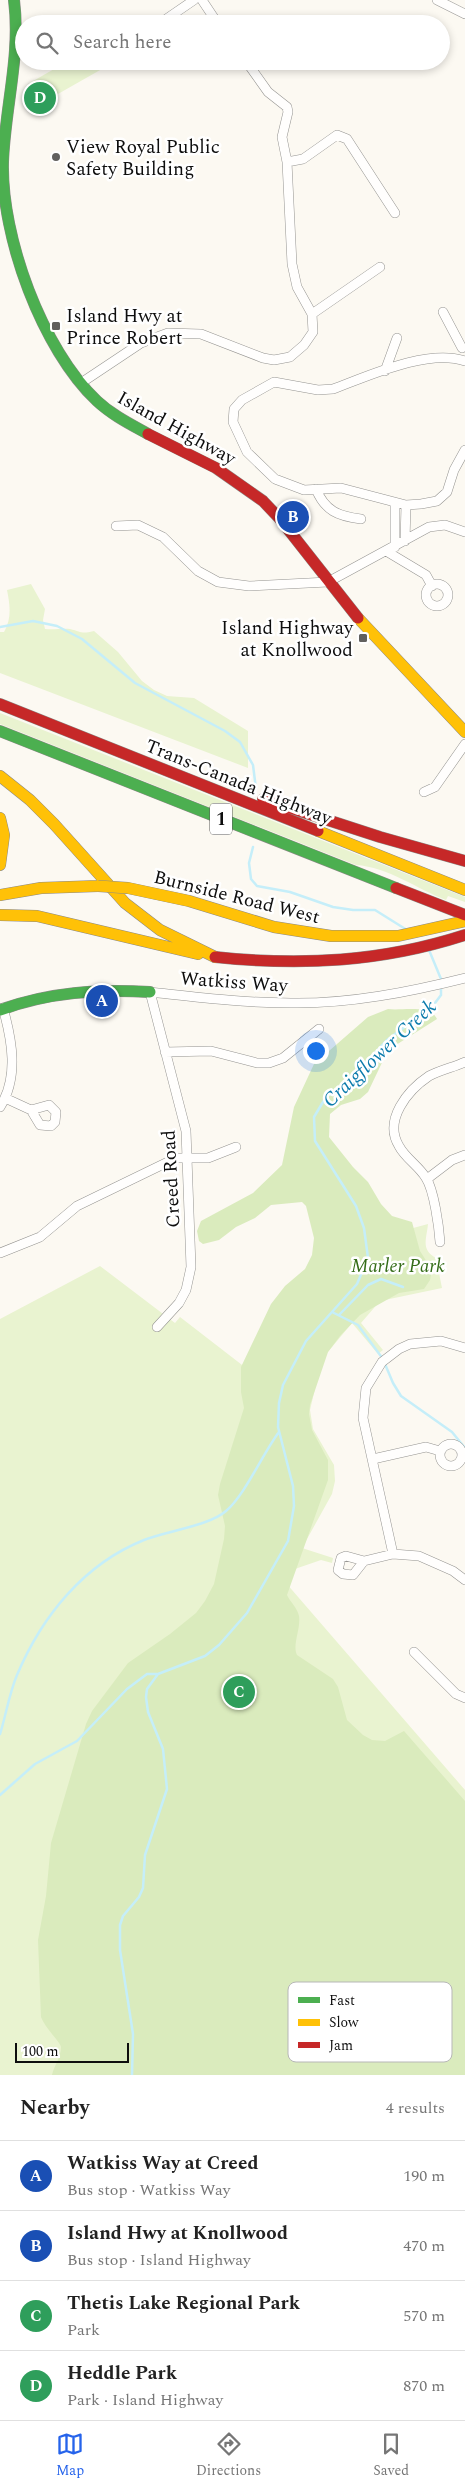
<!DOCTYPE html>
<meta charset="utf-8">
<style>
:root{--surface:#fff;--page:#f2f2f2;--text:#222;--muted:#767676;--line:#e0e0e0;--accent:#2563eb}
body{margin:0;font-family:Spectral,serif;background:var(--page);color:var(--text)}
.scale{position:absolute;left:15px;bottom:12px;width:114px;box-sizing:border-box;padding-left:5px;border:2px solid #0e0e0e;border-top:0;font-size:14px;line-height:18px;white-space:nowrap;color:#0e0e0e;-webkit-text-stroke:4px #fff;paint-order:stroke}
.you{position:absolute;left:315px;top:1050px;width:18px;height:18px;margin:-12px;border:4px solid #fff;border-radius:50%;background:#1a73e8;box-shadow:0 0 0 8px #1a73e833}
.badge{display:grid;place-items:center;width:32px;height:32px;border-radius:50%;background:var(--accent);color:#fff;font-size:16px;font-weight:700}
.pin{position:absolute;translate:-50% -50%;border:2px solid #fff;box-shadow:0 1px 5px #0006}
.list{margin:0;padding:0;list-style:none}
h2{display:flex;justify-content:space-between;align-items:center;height:65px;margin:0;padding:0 20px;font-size:21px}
h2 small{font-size:16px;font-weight:400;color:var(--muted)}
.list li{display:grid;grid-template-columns:32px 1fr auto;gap:15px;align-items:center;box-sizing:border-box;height:70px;padding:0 20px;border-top:1px solid var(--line)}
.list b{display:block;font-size:19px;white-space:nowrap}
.list p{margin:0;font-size:16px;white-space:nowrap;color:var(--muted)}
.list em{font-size:16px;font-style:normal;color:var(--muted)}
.icon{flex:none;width:28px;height:28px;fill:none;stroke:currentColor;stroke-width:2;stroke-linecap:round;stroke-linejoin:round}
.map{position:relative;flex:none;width:465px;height:2075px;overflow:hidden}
.search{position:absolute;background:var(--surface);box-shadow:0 2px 8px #0003;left:15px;right:15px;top:15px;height:55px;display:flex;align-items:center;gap:12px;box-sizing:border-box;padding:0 18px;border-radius:28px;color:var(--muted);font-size:19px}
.sheet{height:345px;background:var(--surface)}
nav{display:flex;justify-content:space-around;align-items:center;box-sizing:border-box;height:70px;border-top:1px solid var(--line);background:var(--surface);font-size:14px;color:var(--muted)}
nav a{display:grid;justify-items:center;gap:2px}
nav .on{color:var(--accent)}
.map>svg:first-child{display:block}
</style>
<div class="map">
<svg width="465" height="2075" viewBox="0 0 465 2075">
<rect width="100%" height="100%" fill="#fcf9f2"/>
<path fill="#e9f3d0" d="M68,61H75L79,68L91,61H116L28,111V84Z
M31,584L45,609L43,620L45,629C54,630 63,628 70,629C82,632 81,634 94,631L118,652L142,681L154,690L167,696L194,698L248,731V768L0,673V632H4C12,618 10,605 7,590Z
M0,713L465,897V902L448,896L446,900C417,889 388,867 356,865L0,724Z
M428,1224C427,1237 420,1250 436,1258L442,1288L380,1301L361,1323L383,1350L378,1354L352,1323L322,1359L310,1410L313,1429L334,1465L335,1481L332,1494L302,1548L333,1558L332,1563L321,1560L292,1570L286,1583L465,1790V2075H0V1319L100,1266L175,1323L180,1317L282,1396L365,1241Z"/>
<path fill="#daebbd" d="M388,1009C402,1011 430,1004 437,1019L388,1050L368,1092L360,1099L341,1105L330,1114L329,1137L353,1167L368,1182L381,1204L392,1216L412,1222L420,1251L432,1270L430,1280L424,1289L399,1293L360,1315L340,1336L328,1352L310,1405L309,1414L312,1430L328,1460V1480L287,1595C290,1602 297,1607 299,1616C301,1629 292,1645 297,1655L333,1679L338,1687L347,1720L363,1735L372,1740L385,1741L404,1731L465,1801V2075H52C54,2066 61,2057 61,2047C61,2043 45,2028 41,2017L38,1940L46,1896L51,1843L86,1724L92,1711L128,1663L170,1634L196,1613L205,1601L214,1584L224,1539L225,1526L218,1495L220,1484L244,1408L241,1392V1367L271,1304L285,1286L305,1269L312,1255L314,1238L306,1206L302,1202L271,1205L255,1218L236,1227L219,1240L203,1244L199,1241L197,1231L201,1221L253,1193L282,1165L294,1107L314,1064L368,1017Z"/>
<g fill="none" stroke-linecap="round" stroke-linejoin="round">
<path stroke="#c5eef9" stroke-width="2.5" d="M0,627L33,621L57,626L82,639L135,683L225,731L240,742L253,765L256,789
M253,847L249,863L251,879L257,886L290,892L333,907L353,910H375L407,930
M332,1312L358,1325L383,1359
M339,1315L368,1285L381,1279L403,1287
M385,1364L393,1383L401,1396L452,1432L465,1448
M0,1734C6,1715 9,1694 17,1675C42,1616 84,1564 144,1540C166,1531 209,1526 226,1511C245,1495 263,1453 279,1432
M0,1795L35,1764L77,1741L127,1689L147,1674H158
M132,2075L133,2034L120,1950V1925L123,1916L139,1897L143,1888L145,1855L167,1789L163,1749L148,1712L146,1697L147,1689L158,1674L205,1656L219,1645L247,1613L288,1541L294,1506L293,1486L278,1427L279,1403L283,1385L306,1341L357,1284L368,1258L364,1228L356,1206L315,1141L314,1117L326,1097L353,1076L387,1040L432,1007L441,995V979L429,950"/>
<defs>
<path id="street" d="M202,0L218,24
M437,0L465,14
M159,24L194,0
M287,162L303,159L337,135L347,139L395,213
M443,312L462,348
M312,314L380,267
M465,361C428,348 368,376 333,389L318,390L274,382L242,400L234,409L233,422L247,452L275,479L304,490L341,488L406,505L421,504L437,501L447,492L454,470L465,450
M385,371L397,338
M81,383L141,343L168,333L201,334L263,358L274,360L290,357L304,345L313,332L312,314L297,287L292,264L287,162L282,137L288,112L287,107L268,92L246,61
M316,489C325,511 338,516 361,519
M116,526L138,525L163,537L198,571L218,582L249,586L328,582L429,527L445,525L465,532
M405,541L406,505
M395,547V503
M386,551L426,575L432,586
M426 595a11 11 0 1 1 22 0a11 11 0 1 1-22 0Z
M424,792L435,787L465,744
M165,1052L211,1051L257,1063H269L283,1058L319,1029
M5,1098L31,1110L40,1125L51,1126L55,1122L56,1112L49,1105L31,1110
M0,1107C19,1077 12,1040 3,1008
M427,1179L452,1160L465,1155
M440,1242C439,1227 434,1190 426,1178C419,1166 405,1158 399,1146C383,1120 408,1090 429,1076C440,1070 454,1067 465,1062
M0,1253L40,1237L77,1206L176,1158H208L236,1147
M157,1327L179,1303L186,1290L191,1267L186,1131L150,992C197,997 244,1003 291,1003C349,1004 409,992 465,978
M440 1455a11 11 0 1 1 22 0a11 11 0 1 1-22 0Z
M373,1459L426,1447L440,1451
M393,1554L363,1418L366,1388L382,1362L399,1349L410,1344L441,1341L465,1348
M364,1561L353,1575L343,1574L338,1570L341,1558L346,1556L364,1561L393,1554L419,1556L453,1571L465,1580
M414,1652L456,1694L465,1698"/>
<path id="fast" d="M14,0C21,55 5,107 3,162C1,237 42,349 97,401C112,415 130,424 148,434
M0,731L396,888
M0,1010C49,992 98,989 150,992"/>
<path id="slow" d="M358,618L465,732
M0,776L30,800L54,824L125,903L160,930L215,957
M0,818L4,835L0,865
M318,831L465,890
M128,888L189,901L274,927L331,936H398L465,921
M0,895L41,888L98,886
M0,915L37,916L198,954"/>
<path id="jam" d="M148,434L216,468L263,501L280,519L358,618
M0,704L318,831
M263,799L380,837L465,861
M396,888L465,915
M215,957C301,966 382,962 465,935"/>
</defs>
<use href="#street" stroke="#959491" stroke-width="10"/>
<use href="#fast" stroke="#8c8a87" stroke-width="12"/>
<use href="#slow" stroke="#8c8a87" stroke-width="12"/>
<use href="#jam" stroke="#8c8a87" stroke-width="12"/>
<use href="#street" stroke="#fffefd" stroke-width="9"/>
<use href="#fast" stroke="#4caf50" stroke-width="11"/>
<use href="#slow" stroke="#ffc107" stroke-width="11"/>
<use href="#jam" stroke="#c62828" stroke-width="11"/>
<defs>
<path id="slow-bridge" d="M98,886L128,888"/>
</defs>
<use href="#slow-bridge" stroke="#8c8a87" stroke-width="12" stroke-linecap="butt"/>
<use href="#slow-bridge" stroke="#ffc107" stroke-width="11"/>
</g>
<g fill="#61605e" stroke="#fff" stroke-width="2">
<circle cx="56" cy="157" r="5"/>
<rect x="51" y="321" width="10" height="10" rx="2.5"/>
<rect x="358" y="633" width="10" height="10" rx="2.5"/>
</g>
<g text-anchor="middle" stroke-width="5" stroke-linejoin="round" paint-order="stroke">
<rect fill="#fff" stroke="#565656" stroke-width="1" x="210" y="803.5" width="22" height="31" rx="4"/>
<g font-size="18" font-weight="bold" fill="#0e0e0e">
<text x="221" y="825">1</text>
</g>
<g font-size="19" fill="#0e0e0e" stroke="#fff" text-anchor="start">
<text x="66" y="153">View Royal Public<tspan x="66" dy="22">Safety Building</tspan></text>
<text x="66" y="322">Island Hwy at<tspan x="66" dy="22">Prince Robert</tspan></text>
<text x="353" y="634" text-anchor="end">Island Highway<tspan x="353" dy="22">at Knollwood</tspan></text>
</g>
<g font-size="19" fill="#0e0e0e" stroke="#fff">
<text transform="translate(177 427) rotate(29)" y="7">Island Highway</text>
<text transform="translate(239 781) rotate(22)" y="7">Trans-Canada Highway</text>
<text transform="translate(237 896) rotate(14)" y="7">Burnside Road West</text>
<text transform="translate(234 981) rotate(4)" y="7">Watkiss Way</text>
<text transform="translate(170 1179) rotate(-93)" y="7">Creed Road</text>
</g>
<g font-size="19" font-style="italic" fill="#346c18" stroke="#fff">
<text x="398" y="1272">Marler Park</text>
</g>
<g font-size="20" font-style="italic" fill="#0b7bac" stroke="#fff">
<text transform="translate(379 1053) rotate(-43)" y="7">Craigflower Creek</text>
</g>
</g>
<rect x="288" y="1982" width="164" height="80" rx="8" fill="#fff" stroke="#b7b7b7" stroke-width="1"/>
<rect x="298" y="1997" width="22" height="6" fill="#4caf50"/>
<rect x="298" y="2019" width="22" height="7" fill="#ffc107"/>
<rect x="298" y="2042" width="22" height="6" fill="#c62828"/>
<g font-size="14" fill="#0e0e0e">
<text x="329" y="2005">Fast</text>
<text x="329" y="2027">Slow</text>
<text x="329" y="2050">Jam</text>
</g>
</svg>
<div class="scale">100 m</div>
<div class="you"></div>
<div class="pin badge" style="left:102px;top:1001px;background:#1a4fb4">A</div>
<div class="pin badge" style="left:293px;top:517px;background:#1a4fb4">B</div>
<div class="pin badge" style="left:239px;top:1692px;background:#2e9e5b">C</div>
<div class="pin badge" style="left:40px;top:98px;background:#2e9e5b">D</div>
<div class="search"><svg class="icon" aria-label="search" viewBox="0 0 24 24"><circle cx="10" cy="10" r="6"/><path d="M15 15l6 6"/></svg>Search here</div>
</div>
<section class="sheet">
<h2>Nearby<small>4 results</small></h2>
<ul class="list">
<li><span class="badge" style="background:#1a4fb4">A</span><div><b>Watkiss Way at Creed</b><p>Bus stop · Watkiss Way</p></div><em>190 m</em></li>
<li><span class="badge" style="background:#1a4fb4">B</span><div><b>Island Hwy at Knollwood</b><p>Bus stop · Island Highway</p></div><em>470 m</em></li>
<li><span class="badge" style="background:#2e9e5b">C</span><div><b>Thetis Lake Regional Park</b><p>Park</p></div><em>570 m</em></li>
<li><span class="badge" style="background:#2e9e5b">D</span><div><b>Heddle Park</b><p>Park · Island Highway</p></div><em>870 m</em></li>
</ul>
</section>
<nav>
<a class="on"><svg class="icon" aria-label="map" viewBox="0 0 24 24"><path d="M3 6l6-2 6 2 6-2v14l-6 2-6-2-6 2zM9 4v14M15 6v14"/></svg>Map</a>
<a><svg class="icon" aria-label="directions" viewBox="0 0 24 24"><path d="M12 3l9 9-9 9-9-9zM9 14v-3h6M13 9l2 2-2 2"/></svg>Directions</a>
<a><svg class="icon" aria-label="saved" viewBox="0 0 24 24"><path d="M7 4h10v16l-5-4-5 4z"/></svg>Saved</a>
</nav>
